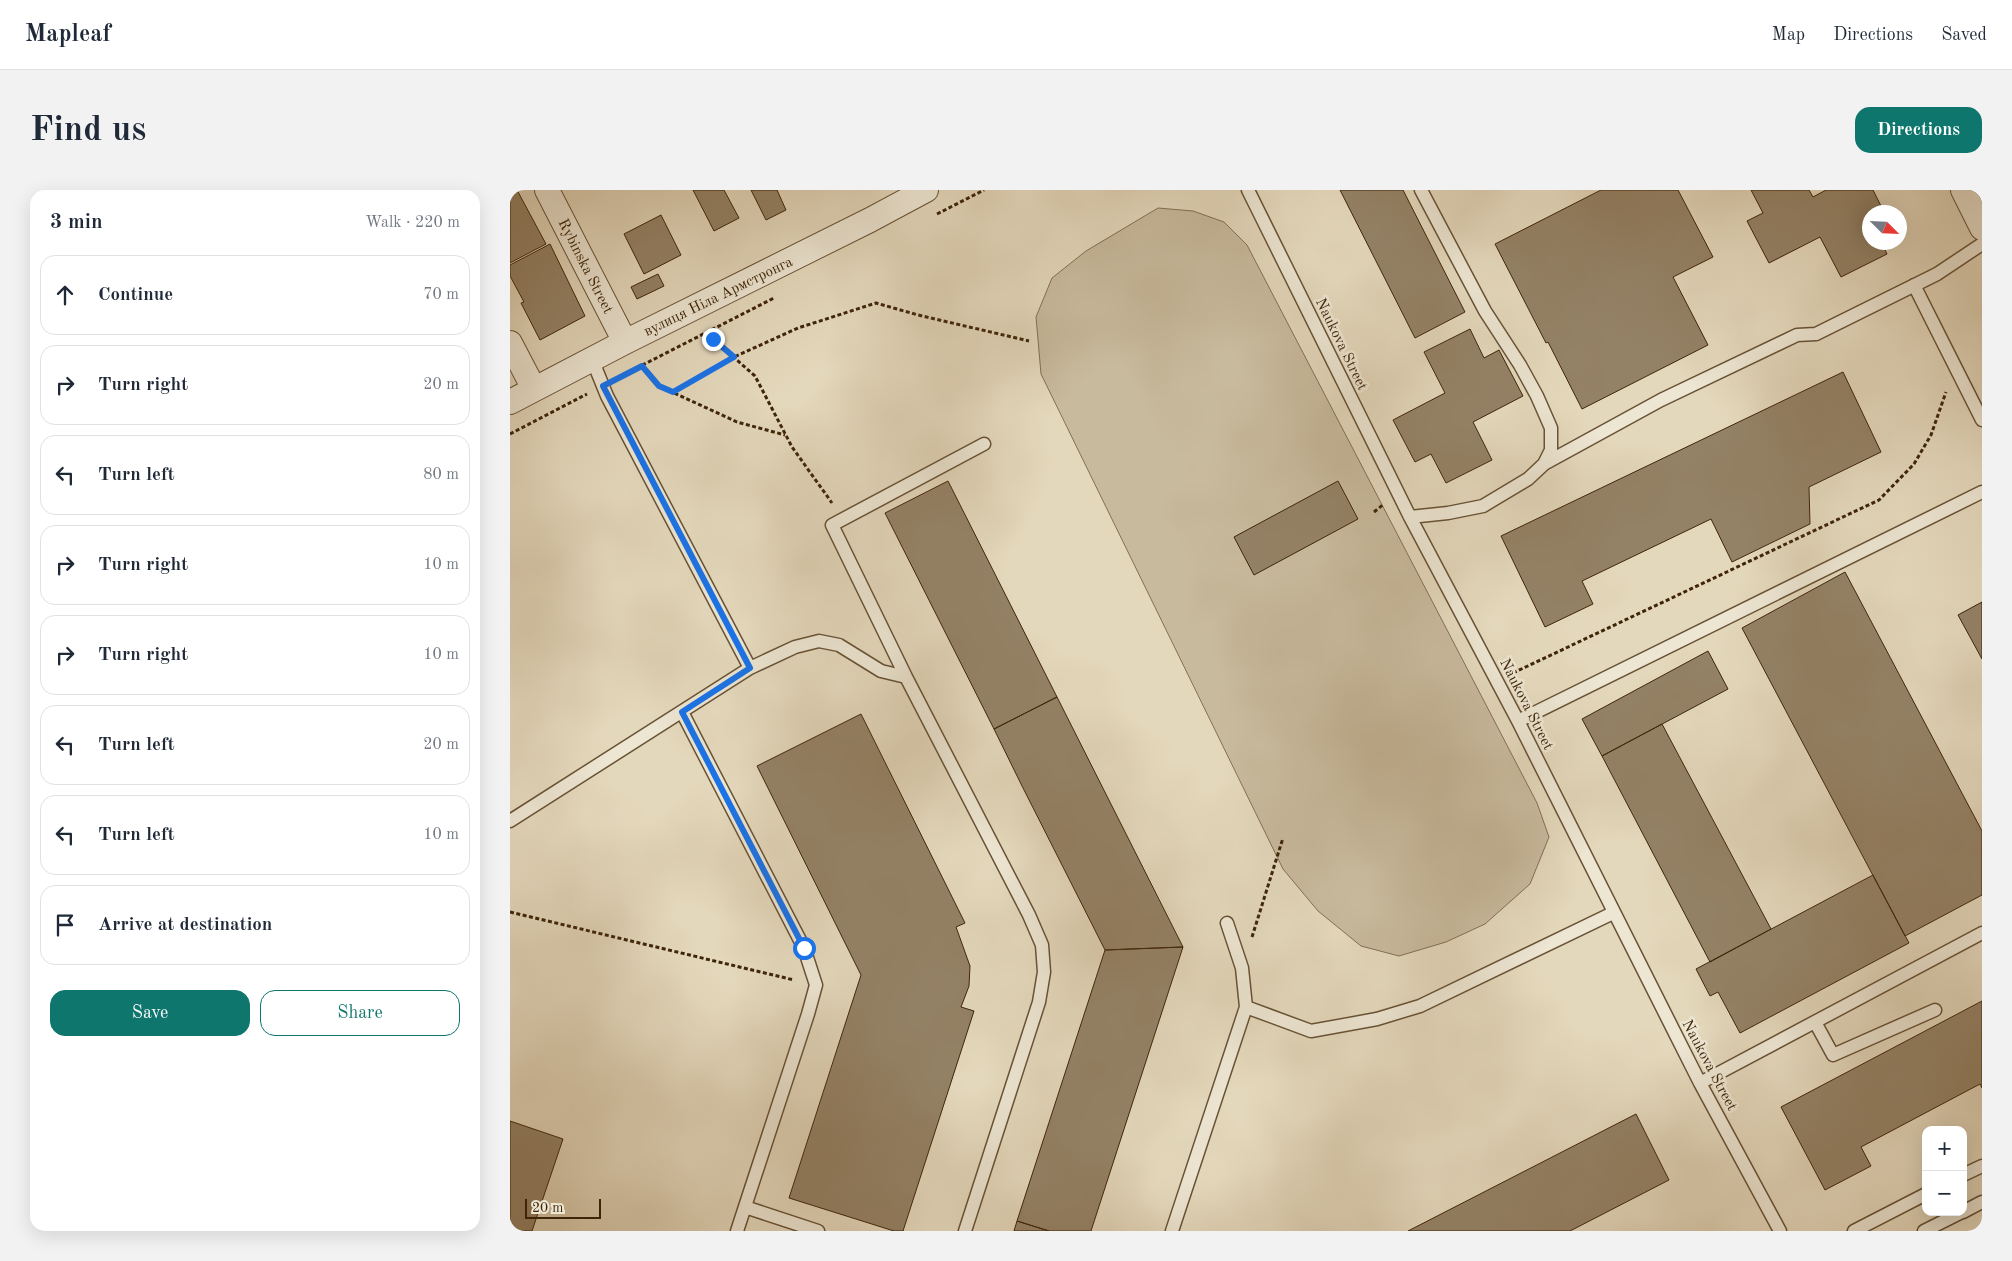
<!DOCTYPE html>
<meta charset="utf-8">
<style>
:root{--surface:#fff;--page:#f2f2f3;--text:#1f2937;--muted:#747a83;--line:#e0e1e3;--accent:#0f766e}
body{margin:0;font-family:"Old Standard TT",serif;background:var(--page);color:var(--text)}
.controls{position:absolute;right:15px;bottom:15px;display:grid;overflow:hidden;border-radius:10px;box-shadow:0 5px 20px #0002}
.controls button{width:45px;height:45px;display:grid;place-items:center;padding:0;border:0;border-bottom:1px solid var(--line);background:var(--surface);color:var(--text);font:25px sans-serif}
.compass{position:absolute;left:1352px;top:15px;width:45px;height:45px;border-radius:50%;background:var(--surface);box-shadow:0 5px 20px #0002;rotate:114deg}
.scale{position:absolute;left:15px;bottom:12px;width:76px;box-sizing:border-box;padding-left:5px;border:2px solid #3e2508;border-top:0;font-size:14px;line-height:18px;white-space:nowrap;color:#3e2508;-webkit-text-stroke:4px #ede6d3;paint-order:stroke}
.stop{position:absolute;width:15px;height:15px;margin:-11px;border:4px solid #1a73e8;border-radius:50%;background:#fff}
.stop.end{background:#1a73e8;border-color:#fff;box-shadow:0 1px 5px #0008}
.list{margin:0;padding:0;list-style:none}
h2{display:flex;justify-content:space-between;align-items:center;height:65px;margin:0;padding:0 20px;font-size:21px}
h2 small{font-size:16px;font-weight:400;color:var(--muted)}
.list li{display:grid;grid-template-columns:32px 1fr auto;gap:15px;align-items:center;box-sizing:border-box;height:80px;margin:0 10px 10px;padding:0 10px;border:1px solid var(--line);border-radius:15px}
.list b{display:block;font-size:19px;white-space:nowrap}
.list em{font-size:16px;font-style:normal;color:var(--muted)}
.actions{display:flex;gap:10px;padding:15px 20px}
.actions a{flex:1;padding:11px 0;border:1px solid var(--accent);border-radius:15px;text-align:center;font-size:18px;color:var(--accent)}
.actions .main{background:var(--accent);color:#fff}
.icon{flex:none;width:28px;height:28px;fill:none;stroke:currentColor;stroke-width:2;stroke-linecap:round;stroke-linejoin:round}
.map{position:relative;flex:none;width:1472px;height:1041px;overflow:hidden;border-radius:15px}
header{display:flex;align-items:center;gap:30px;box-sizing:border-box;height:70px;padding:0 25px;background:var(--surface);border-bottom:1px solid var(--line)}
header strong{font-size:24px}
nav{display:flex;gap:28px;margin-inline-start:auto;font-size:18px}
.intro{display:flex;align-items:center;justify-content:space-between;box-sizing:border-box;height:120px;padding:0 30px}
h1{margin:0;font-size:35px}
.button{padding:12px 22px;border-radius:15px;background:var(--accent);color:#fff;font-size:18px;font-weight:700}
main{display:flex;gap:30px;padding:0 30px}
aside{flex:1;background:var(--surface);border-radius:15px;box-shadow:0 5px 20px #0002}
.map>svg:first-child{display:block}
</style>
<header>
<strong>Mapleaf</strong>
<nav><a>Map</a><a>Directions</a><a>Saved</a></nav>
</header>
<div class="intro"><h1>Find us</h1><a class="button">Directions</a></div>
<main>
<aside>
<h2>3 min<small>Walk · 220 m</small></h2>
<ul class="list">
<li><svg class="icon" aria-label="ahead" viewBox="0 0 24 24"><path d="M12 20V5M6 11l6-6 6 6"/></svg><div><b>Continue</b></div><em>70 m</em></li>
<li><svg class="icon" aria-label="right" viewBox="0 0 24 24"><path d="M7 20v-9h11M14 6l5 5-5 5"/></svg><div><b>Turn right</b></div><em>20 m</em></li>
<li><svg class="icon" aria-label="left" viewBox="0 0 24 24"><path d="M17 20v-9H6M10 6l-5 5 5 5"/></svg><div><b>Turn left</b></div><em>80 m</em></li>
<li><svg class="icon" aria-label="right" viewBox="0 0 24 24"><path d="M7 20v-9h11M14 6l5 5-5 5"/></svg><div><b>Turn right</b></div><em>10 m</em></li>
<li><svg class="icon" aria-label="right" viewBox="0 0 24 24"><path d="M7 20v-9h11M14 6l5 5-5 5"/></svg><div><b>Turn right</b></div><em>10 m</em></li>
<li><svg class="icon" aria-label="left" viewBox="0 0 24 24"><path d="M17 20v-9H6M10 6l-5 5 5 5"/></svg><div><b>Turn left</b></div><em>20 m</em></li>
<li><svg class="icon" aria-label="left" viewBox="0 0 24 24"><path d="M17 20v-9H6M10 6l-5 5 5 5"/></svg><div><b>Turn left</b></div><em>10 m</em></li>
<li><svg class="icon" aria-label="arrive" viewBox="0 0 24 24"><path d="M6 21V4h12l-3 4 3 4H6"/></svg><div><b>Arrive at destination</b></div></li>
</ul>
<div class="actions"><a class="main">Save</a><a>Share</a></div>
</aside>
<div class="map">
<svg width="1472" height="1041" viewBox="0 0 1472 1041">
<rect width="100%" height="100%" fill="#e4d8bc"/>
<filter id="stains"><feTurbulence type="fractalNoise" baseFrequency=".004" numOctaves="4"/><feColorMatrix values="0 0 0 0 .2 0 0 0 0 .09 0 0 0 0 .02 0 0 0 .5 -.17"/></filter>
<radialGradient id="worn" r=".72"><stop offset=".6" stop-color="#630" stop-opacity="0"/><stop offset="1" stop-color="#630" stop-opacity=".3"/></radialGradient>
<path fill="#c8ba9d" stroke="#837052" d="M648,18L683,21L714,32L737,55L1027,613L1039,647L1020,694L975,734L936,752L889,766L851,756L808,721L773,679L531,184L526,127L542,88L576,61Z"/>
<path fill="#948266" stroke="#3e2508" d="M0,0H7L36,54L0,73Z
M183,0H214L229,28L204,41Z
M241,0H267L276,20L256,30Z
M830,0H893L955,122L905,148Z
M1091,0H1168L1203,67L1163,87L1198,155L1072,219L1038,152L1036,153L985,54Z
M1241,0H1299L1303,7L1316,0H1363L1374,22H1360V52H1371L1377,64L1331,87L1310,47L1259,73L1237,31L1253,23Z
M151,25L171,65L134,84L114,44Z
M40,54L75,126L30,150L11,113L14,112L0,86V75Z
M148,84L154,96L127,109L121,97Z
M960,139L974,168L989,160L1013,206L963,232L982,270L936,293L921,264L905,272L883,230L935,203L914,162Z
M1333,182L1371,262L1299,297L1300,334L1222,372L1201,329L1072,391L1083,414L1035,437L991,346Z
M438,291L547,507L484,539L375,323Z
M828,291L848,329L744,385L724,347Z
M1335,382L1472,641V705L1395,746L1232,438Z
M1472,412V469L1448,425Z
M1198,461L1218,499L1092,566L1072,529Z
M547,507L673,757L595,760L512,596L484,539Z
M351,524L455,733L446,737L460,776L459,796L451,817L464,821L393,1041H384L279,1008L351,785L247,576Z
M1152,534L1261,739L1200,772L1092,566Z
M1363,685L1399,753L1230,843L1208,802L1200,806L1186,779Z
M673,757L581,1041H539L507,1031L595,760Z
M1472,811V898L1470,894L1351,957L1361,976L1315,1000L1271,917Z
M1126,924L1159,990L1060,1041H898Z
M0,931L53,949L22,1041H0Z
M507,1031L539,1041H504Z"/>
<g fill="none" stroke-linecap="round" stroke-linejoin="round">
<defs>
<path id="service" d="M738,0L900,327L1008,531L1190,893L1270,1041
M1404,95L1472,230
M82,169L97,206L240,478
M1034,274L1151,210L1287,145L1306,144L1427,84L1472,54
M900,327L938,323L973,316L1018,289L1034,274L1041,260V238L1027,206L1010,175L975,121L911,0
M172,522L294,758L306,795L298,824L227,1041
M1008,531L1472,302
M0,631L240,478L285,457L309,451L329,455L371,481L396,487
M736,817L801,841L867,829L910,816L1103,723
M1305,832L1323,865L1425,820
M1190,893L1472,743
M1453,985L1472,976
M235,1017L308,1041
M1453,1022L1472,1012
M455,1041L529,812L534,782L532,755L519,725L396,487L322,335L474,254
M662,1041L736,817L732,778L717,733
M1344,1041L1416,1004
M1414,1041L1452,1022"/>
<path id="minor" d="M37,0L115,152
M1453,0L1472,38
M0,153L24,199
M0,212L115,152L360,30L416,0"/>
</defs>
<use href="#service" stroke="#685235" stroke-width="15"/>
<use href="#minor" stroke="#685235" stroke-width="26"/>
<path stroke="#3e2508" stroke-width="3" stroke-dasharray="4 2.5" stroke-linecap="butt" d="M427,24L474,0
M203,149L245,186L282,257L322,313
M131,174L149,196L227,232L275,245
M109,187L264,108
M163,202L224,167L288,138L366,113L408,125L519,151
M0,244L77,204
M864,322L874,314
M1003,483L1369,310L1404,274L1421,245L1436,202
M0,722L284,790
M742,747L773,648"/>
<use href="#service" stroke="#ede6d3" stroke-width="12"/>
<use href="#minor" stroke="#ede6d3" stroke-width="24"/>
</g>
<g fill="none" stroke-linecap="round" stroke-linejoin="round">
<path stroke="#1a73e8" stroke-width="6" d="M203,149L224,167L163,202L149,196L132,176L93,196L240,478L172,522L294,758"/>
</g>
<g text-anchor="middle" stroke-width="5" stroke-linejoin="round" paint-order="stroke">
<g font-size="15" fill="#3e2508" stroke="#ede6d3">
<text transform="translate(76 76) rotate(63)" y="5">Rybinska Street</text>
<text transform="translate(208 106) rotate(-26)" y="5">вулиця Ніла Армстронга</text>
<text transform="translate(832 154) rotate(64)" y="5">Naukova Street</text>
<text transform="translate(1017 514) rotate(63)" y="5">Naukova Street</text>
<text transform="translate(1200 875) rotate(62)" y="5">Naukova Street</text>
</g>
</g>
<rect width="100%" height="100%" filter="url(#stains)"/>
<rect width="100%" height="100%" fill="url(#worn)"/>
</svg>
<div class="controls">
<button>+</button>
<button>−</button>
</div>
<svg class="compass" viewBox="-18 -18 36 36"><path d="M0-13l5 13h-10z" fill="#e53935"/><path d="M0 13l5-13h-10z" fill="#747a83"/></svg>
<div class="scale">20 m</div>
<div class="stop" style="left:294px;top:758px"></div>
<div class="stop end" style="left:203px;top:149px"></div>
</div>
</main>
